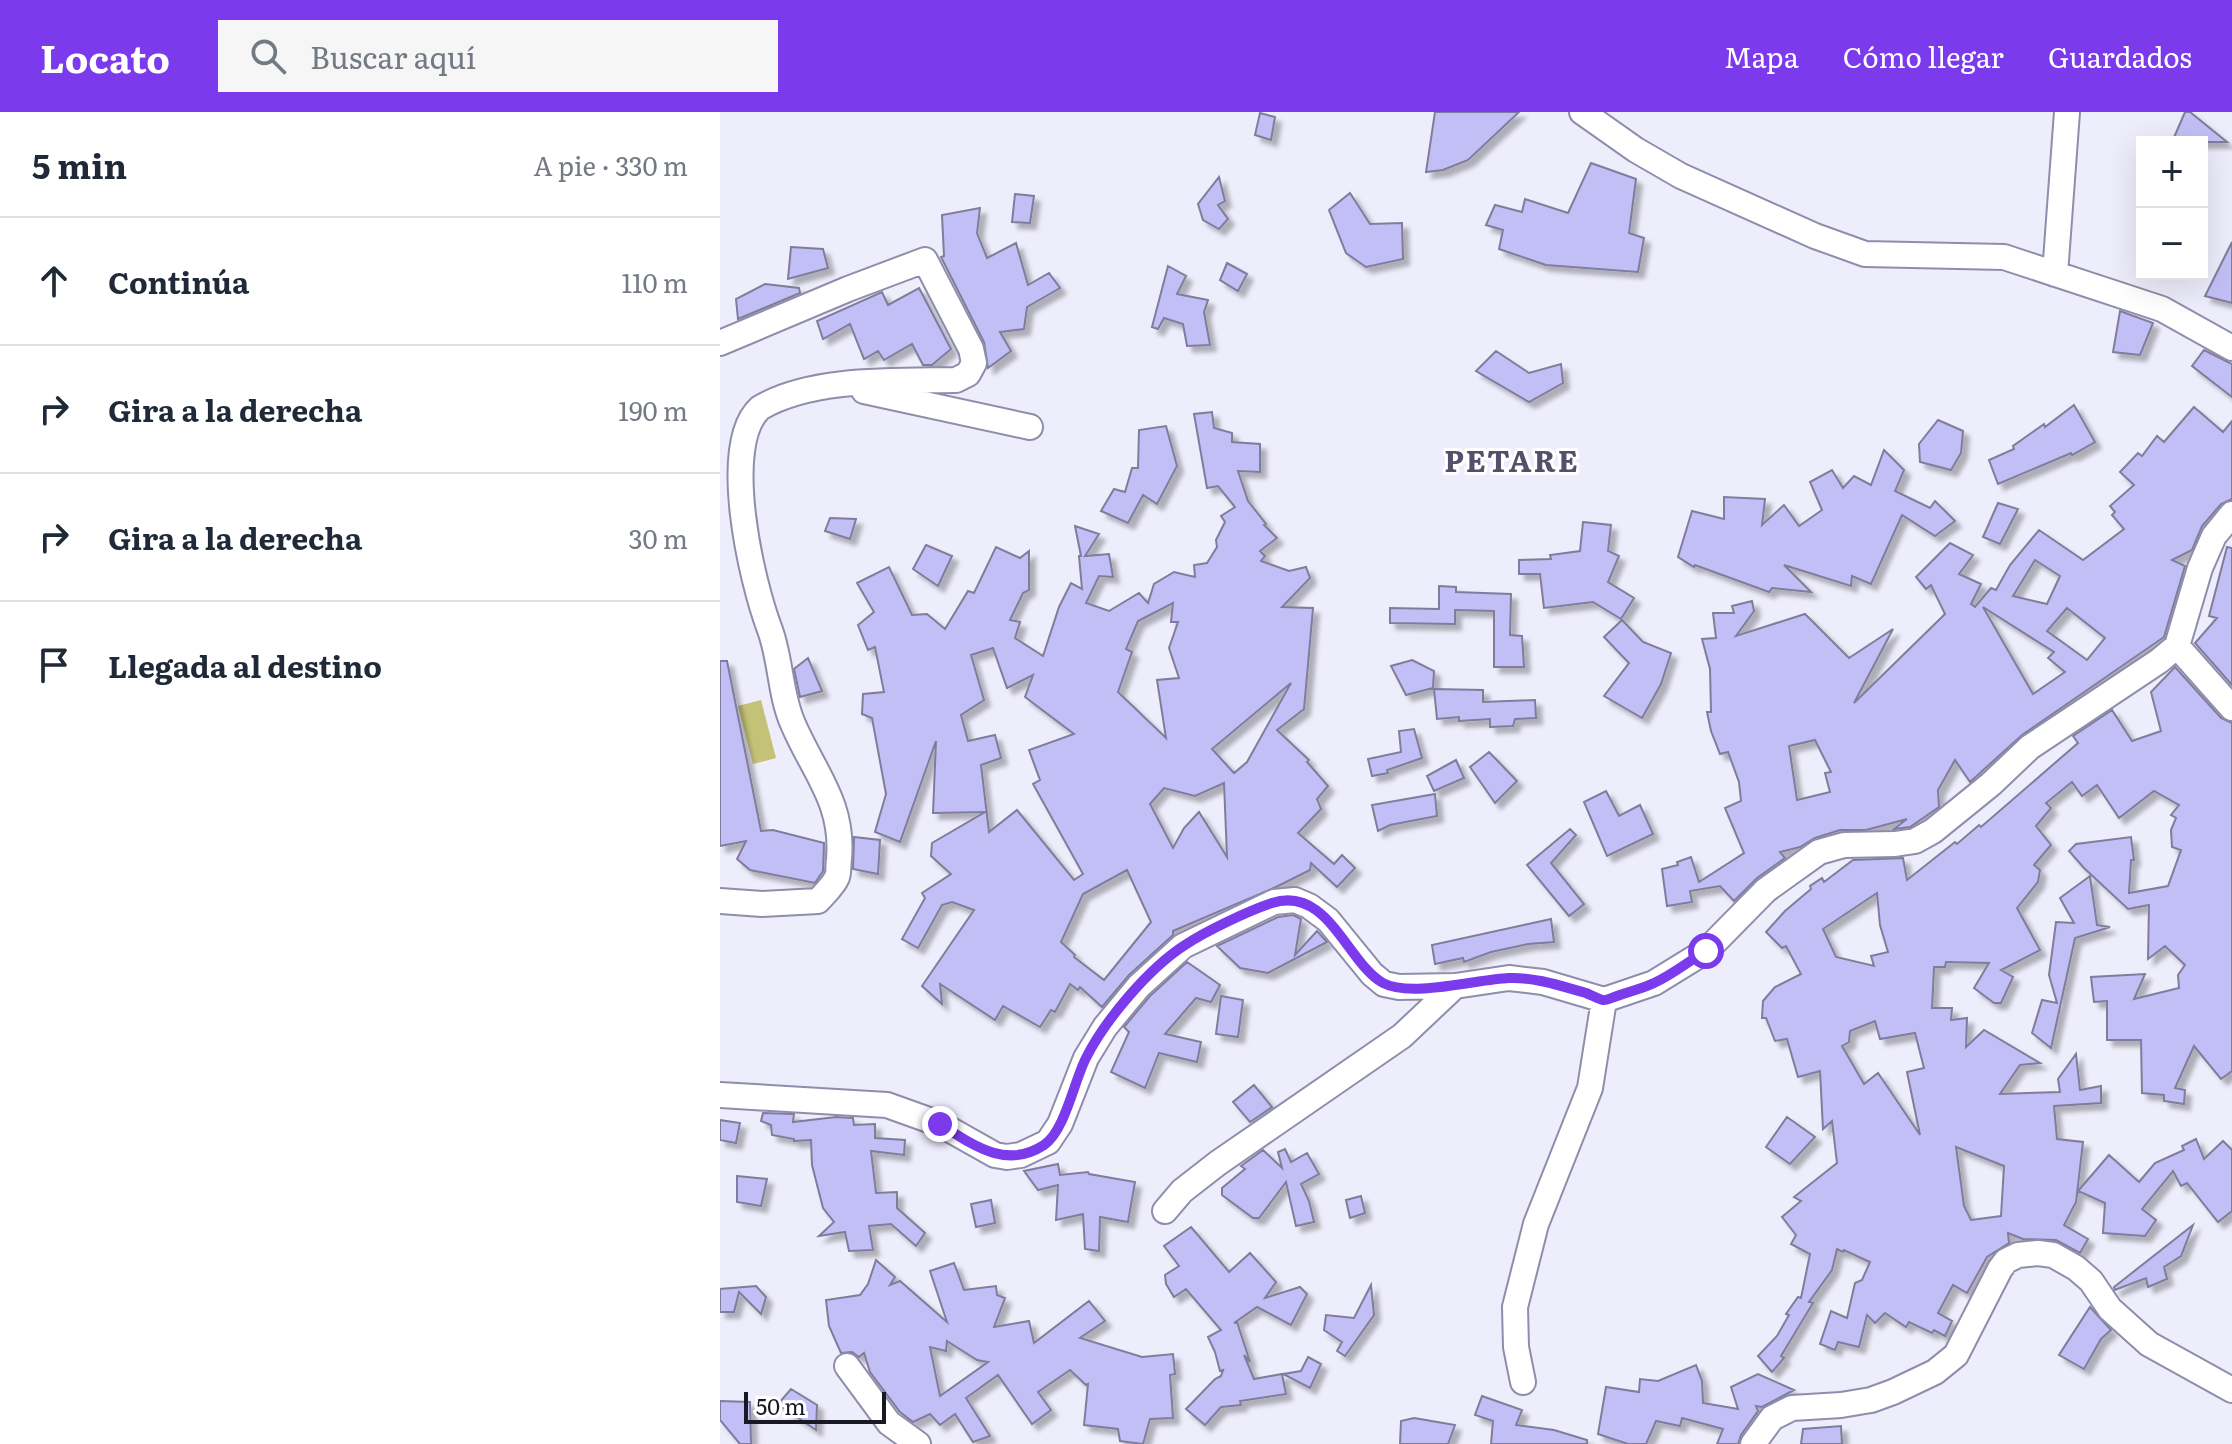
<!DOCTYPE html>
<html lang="es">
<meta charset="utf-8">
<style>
:root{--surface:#fff;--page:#f6f6f7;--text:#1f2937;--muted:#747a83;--line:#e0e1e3;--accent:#7c3aed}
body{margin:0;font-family:Literata,serif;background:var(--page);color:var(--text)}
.controls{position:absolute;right:24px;top:24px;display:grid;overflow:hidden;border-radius:0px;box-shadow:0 8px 32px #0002}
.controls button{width:72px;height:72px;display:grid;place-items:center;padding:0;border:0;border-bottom:2px solid var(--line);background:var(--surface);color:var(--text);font:40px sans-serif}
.scale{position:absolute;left:24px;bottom:20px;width:142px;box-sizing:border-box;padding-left:8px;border:4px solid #191924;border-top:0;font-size:22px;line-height:28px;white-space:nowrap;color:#191924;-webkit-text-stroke:6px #fff;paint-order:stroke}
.stop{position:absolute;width:24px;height:24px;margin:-18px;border:6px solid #7c3aed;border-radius:50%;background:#fff}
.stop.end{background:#7c3aed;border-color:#fff;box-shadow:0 2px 8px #0008}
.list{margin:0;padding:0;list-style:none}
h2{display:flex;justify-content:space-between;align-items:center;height:104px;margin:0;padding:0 32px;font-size:34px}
h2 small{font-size:26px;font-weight:400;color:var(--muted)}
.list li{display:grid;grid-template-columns:52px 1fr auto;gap:24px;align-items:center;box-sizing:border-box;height:128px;padding:0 32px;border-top:2px solid var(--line)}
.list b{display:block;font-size:30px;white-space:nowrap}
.list em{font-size:26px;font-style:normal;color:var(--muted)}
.icon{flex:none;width:44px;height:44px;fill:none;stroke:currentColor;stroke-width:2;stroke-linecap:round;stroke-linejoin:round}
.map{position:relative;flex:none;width:1512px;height:1332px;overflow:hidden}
header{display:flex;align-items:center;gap:48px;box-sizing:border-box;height:112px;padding:0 40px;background:var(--accent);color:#fff}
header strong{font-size:38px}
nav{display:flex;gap:44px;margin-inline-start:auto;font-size:28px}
.search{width:560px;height:72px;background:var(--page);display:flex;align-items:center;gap:20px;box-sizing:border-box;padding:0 28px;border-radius:0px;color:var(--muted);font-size:30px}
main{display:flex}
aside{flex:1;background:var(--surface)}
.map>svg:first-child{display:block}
</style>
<header>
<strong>Locato</strong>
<div class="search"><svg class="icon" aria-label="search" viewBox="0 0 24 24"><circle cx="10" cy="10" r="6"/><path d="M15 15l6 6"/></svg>Buscar aquí</div>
<nav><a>Mapa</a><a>Cómo llegar</a><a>Guardados</a></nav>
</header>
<main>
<aside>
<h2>5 min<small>A pie · 330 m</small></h2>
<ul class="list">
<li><svg class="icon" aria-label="ahead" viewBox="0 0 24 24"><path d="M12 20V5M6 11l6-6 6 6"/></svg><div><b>Continúa</b></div><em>110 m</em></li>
<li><svg class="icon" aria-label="right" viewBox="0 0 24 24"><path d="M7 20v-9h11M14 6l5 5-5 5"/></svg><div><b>Gira a la derecha</b></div><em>190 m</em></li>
<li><svg class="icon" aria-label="right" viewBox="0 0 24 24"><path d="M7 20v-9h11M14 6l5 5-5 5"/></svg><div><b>Gira a la derecha</b></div><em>30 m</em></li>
<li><svg class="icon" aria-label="arrive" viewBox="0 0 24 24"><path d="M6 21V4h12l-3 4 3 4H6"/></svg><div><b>Llegada al destino</b></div></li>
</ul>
</aside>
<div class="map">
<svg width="1512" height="1332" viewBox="0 0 1512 1332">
<defs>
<filter id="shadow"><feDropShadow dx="6" dy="6" stdDeviation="2" flood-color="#0004"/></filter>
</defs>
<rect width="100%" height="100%" fill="#eeedfb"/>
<path fill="#c4c276" d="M41,588L56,646L33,652L18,594Z"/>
<path fill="#c2bff6" stroke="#7f7d9b" stroke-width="2" fill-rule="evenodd" filter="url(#shadow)" d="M715,0H799L748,48L723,58L706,60Z
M1465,0H1470L1507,30H1452Z
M540,1L555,5L551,28L535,23Z
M871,51L916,67L909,121L924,126L918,160L826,153L779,137L783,118L766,113L775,93L802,100L805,87L848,101Z
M499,65L505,89L498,93L508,107L499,117L483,108L478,92Z
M630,81L650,112L682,111L683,147L646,155L626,141L609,98Z
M295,82L314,84L310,111L292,110Z
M260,96L257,121L267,146L296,131L308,173L329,161L340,176L307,195L304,217L280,220L291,239L268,256L264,230L221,145L224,144L222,103Z
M1512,130V191L1485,184Z
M71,135L103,137L108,156L68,167Z
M507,151L527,162L518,179L500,168Z
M448,154L466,164L457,182L488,188L484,200L490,233L467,234L463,212L444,206L438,217L432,215Z
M45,172L79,176L80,181L18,207L16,187Z
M199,176L231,237L212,253H203L192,232L164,248L158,239L144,247L130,212L103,227L97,209L162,180L168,193Z
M1400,199L1433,211L1420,243L1393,240Z
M1484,238L1512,252V285L1472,254Z
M776,239L809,261L841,252L843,271L809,290L756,259Z
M1354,293L1375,330L1352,343L1351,341L1278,372L1269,348L1294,337L1293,334L1324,312L1325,315Z
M1474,295L1503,320L1512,309V387L1501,392L1482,414L1472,438L1452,448L1465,454L1444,525L1302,623L1250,670L1235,648L1218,678L1219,695L1190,715L1174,717L1187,707L1146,718H1120L1095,726L1080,735L1060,740L1065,746L1037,766L1014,789L1000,774L970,779L972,790L947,794L942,757L958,753L957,750L971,745L979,770L1024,741L1005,696L1021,689L1019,670L1008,640L1000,642L991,619L987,600H991L990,557L982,527L996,526L993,501H1014L1012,494L1032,489L1034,499L1016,524L1085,502L1129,546L1173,517L1134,591L1225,502L1211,473L1206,477L1196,465L1230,431L1253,443L1239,462L1261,472L1251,492L1255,495L1271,476L1276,478L1290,453L1319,418L1363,448L1404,417L1392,403L1395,400L1390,394L1414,373L1400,360L1418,341L1422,344L1437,324L1444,330ZM1315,448L1340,464L1327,492L1293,484ZM1263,495L1334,540L1328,546L1345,560L1313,582ZM1347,496L1385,526L1367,548L1327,519ZM1095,628L1111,660L1105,661L1110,680L1077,688L1069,634Z
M492,300L494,316L512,321V330L540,332V360L518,359L528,389L546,412L544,413L557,426L540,439L545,444L541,449L569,459L586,455L590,466L562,495L593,496L584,597L557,618L589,648L587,650L608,674L597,687L601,697L578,721L614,752L622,743L635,756L617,775L591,751L590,758L556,775L453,819V823L409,863L382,895L360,875L358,878L350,872L335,900L331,898L320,915L283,894L275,908L220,872L222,892L202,874L254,798L232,790L222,793L198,836L182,827L205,786L202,781L231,762L211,744L212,731L265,700L213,701L216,629L180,730L155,720L166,682L152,606L142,602L143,582L164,580L155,535L148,538L138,513L154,500L137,471L169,455L192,503L207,502L225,517L248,479L254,481L276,435L300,446L309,439V478L303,481L290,508L300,510L295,526L323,544L339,495L351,471L362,477L359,444H361L355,414L379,422L365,444L389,442L393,465L379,464L366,491L389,499L419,481L428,491L434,472L454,460L475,465L474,453L487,451L497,435L496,428L505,410L501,404L515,395L498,374L487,376L474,302ZM453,491L451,510H458L449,536L459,566L437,568L446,626L398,580L412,540L406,537L418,509ZM273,536L287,576L313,563L305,585L354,622L309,638L320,668L313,672L363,762L354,768L297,698L269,720L261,653L281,646L275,623L248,629L241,603L264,588L251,543ZM571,571L527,650L514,661L492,637ZM504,671L507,745L479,700L464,716L453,736L430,692L444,676L475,684ZM407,758L431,810L384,868L354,845L355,843L341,830L363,782Z
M1218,308L1243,319L1241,341L1231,358L1200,350L1199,332Z
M446,314L457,354L437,392L423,383L408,411L381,399L394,377L405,380L412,356H418L419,318Z
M1164,338L1184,358L1175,379L1210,396L1215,389L1235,409L1215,424L1182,403L1151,472L1132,464L1131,474L1064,453L1091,480L1052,476L1049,480L975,453L974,455L958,445L972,399L1004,407V385L1045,387L1042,413L1064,393L1079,414L1102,398L1090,370L1112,358L1123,376L1134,364L1151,373Z
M1278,391L1298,397L1280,432L1263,425Z
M110,406L136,407L130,427L105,419Z
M863,410L891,413L888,439L899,444L888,470L914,486L901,507L873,490L824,496L820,462H799V448L831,447L830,443L860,439Z
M206,433L232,444L218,474L193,457Z
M1507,435L1512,436V573L1475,531L1497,506L1489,504Z
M719,474L736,475V480L791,482L790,523L802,524L804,555H774V499L735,498V512L670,511V496L719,497Z
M902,508L923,530L951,541L941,572L922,606L884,584L909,551L884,525Z
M88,546L102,579L80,585L74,557Z
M692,548L714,559L713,576L686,583L671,554Z
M0,549H7L41,719L53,718L104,731L103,759L95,771L30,758L17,747L26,729L0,734Z
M1455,555L1501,606L1512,611V959L1501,967L1474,934L1455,976L1465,978L1464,992L1444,989V983L1422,981L1421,928H1387V889L1374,890L1371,865L1425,862L1414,887L1459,876L1458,863L1465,853L1445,834L1428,847L1429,793L1408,797L1364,756L1349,739L1356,732L1411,725L1414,748H1411L1409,781L1448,774L1461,738L1452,735L1451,718L1456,706L1451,703L1459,693L1434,679L1399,706L1377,673L1362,684L1352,670L1326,691L1331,696L1316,714L1331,733L1314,753L1320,758L1318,770L1297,796L1320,838L1281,858L1293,865L1281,891H1274L1254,876L1269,851L1226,850L1225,855H1214L1212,896H1232L1231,908L1247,906L1246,935L1264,918L1320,951L1300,953L1280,982L1340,980L1338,967L1356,942L1360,978L1381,974V991L1334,994L1337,1027L1363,1030L1356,1090L1344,1113L1368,1127L1360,1141L1336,1128L1303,1127L1288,1121L1289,1131L1267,1145L1247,1181L1233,1173L1218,1201L1232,1209L1225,1224L1214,1218L1212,1221L1189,1210L1186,1215L1165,1201L1155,1211L1147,1203L1139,1235L1118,1230L1115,1238L1100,1232L1111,1199L1127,1206L1135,1171L1142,1168L1150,1150L1124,1138L1123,1140L1117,1137L1112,1158L1089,1190L1093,1191L1061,1244L1064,1246L1052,1260L1038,1244L1057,1224L1069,1203L1066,1202L1078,1185L1081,1186L1090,1142L1071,1132L1076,1123L1062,1105L1081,1089L1074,1085L1117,1051L1112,1009L1103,1017L1100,959L1078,965L1067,927L1055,929L1046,906H1042L1043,889L1055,875L1081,862L1066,834L1062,836L1046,820L1065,799L1091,777L1090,774L1102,766L1104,770L1133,748L1183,746L1187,768L1235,730L1237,732L1259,713L1261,715L1358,631L1353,624L1392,598L1412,629L1441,619L1431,580ZM1157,781L1160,813L1168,840L1151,844L1154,854L1116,845L1103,817ZM1155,909L1160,927L1195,921L1204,956L1187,960L1200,1023L1158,961L1144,972L1122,934L1129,930L1130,919ZM1236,1035L1284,1054L1281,1104L1251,1108L1244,1094Z
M714,577L763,578V590L815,588L816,606L795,607L793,614L770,615V607L739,609V605L717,607Z
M694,617L702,646L667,658L668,661L652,664L648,647L681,640L679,619Z
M769,640L797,669L775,691L750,655Z
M736,648L744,666L714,679L707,664Z
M886,679L899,704L920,693L933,722L887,744L864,690Z
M715,682L717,704L670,713L658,719L652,693Z
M850,717L856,723L831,751L864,792L849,804L807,753Z
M134,725L160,728L158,762L133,757Z
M1370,764L1377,813L1390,815L1355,826L1331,936L1312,921L1322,888L1337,891L1329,863L1336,810L1354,811L1340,786Z
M573,803L581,807L575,843L597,819L607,830L548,861L520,856L497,834L558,805Z
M831,807L834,830L808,832L771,840L744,850L743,846L715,852L712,833Z
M467,850L500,873L491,890L476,886L445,922L481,930L477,950L439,941L425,976L391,960L409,920L404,915L430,884Z
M501,884L523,888L518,925L496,922Z
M534,973L552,995L530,1010L513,990Z
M43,1001L74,1002L73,1010L116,1005L133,1006L134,1013L155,1012V1026L185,1028L184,1043L151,1039L156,1081L177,1080V1096L205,1121L196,1134L171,1112L149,1114L153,1138L129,1139L125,1120L99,1124L114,1110L103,1096L92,1053L91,1028L74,1029V1027L52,1023L51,1013L41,1009Z
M1067,1005L1095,1025L1070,1052L1046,1035Z
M0,1008L20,1011L16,1031L0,1028Z
M1476,1027L1484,1047L1503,1029L1512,1038V1099L1498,1110L1467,1071L1461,1074L1453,1059L1422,1097L1436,1108L1425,1124L1383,1121L1385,1091L1358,1079L1389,1043L1419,1070L1435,1051L1464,1038L1462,1034Z
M565,1037L571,1050L587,1041L599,1062L581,1072L589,1089L594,1110L576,1114L566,1070L539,1106H533L502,1083V1076L525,1057L521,1054L543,1038L562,1056L558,1040Z
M338,1052L340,1063L368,1060L369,1062L415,1070L408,1110L380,1105L379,1139L365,1137L363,1102L336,1108L338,1073L318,1078L304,1059Z
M17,1064L47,1067L41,1094L17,1090Z
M641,1084L645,1101L630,1106L626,1088Z
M271,1088L275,1111L256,1115L251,1092Z
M1473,1113L1461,1144L1444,1155L1447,1167L1428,1175L1426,1166L1395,1178L1394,1175Z
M471,1115L509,1160L530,1141L556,1170L545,1186L580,1175L587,1182L571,1213L537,1195L514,1211L517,1210L530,1250L524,1243L534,1267L562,1262L566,1282L520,1289L521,1293L501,1295L485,1313L466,1297L495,1267L501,1264L503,1258L500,1259L495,1240L488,1225L501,1218L466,1177L454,1185L446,1172L445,1163L459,1154L444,1134Z
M156,1148L175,1165L170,1173L180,1169L227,1210L210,1159L234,1151L244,1178L276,1174L277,1183L285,1186L274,1215L309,1209L314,1231L369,1189L385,1209L360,1226L422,1245L453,1242L455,1262L450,1263L453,1306L430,1307L423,1332L400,1329L398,1317L364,1313L368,1272L366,1273L350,1258L318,1280L331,1298L312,1312L278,1263L246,1286L270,1324L253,1330L235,1302L220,1313L210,1302L193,1310L180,1300L150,1260L144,1241L139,1245L132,1240L121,1241L109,1214L106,1188L140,1183L148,1172ZM227,1229L257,1248L268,1250L220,1284L210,1235L226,1239Z
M651,1173L654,1203L625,1244L617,1239L622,1230L604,1218L606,1203L634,1206Z
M36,1174L46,1185L41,1202L19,1180L14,1200H0V1177Z
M1370,1195L1391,1218L1381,1227L1364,1257L1339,1243Z
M588,1245L601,1252L590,1276L563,1262L581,1259Z
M976,1253L982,1269L983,1291L1018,1297L1011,1275L1038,1262L1074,1278L1042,1295L1036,1294L1038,1299L1021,1323L1018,1332H997L1003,1317L962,1306L960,1314L936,1309L926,1332H908L878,1322L886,1275L919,1280L920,1267L938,1269Z
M71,1277L97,1293L96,1318L58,1292Z
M762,1284L802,1298L796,1313L834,1318L867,1328V1332H771L773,1309L755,1303Z
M0,1289L30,1290L31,1332H20L0,1308Z
M694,1306L735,1313L728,1332H680L681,1309Z
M1121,1314L1122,1332H1081L1083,1317Z"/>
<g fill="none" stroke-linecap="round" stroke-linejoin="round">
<defs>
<path id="minor" d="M862,0L916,38L961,64L1095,124L1145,142L1284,145L1442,197L1512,236
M1335,162L1347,0
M0,231L128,177L205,148L251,237L254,251L248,262L236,268C178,269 91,265 40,296C0,332 31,468 50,518C61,548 60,583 73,612C94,661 124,691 119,747C118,752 119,761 117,765C114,773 104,782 98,789L42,792L0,789
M144,279L310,315
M1457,534L1512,596
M0,983L167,993L220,1012L275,1043L287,1045L301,1043L328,1030L340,1012L366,946L385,915L419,874L463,834L554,790L575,788L589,794L608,808L652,862L664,872L679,875L735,874L789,866L823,870L884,888L934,871L986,839L1046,778L1099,740L1124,733L1175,732L1195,729L1213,719L1271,672L1310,635L1439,549L1457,534L1480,456L1494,424L1512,402
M445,1099L462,1079L498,1051L682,924L735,874
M127,1254L169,1311L198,1332
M803,1270L796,1235L795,1195L816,1112L870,976L884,888
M1033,1332L1052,1306L1072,1296L1121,1293L1151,1288L1173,1280L1215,1260L1236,1243L1280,1157L1286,1149L1298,1143L1318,1141L1333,1143L1356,1156L1371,1169L1390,1197L1429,1232L1512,1278"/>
</defs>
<use href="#minor" stroke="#8f8dab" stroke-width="28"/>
<use href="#minor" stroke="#fff" stroke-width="24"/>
</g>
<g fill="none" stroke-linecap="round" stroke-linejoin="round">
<path stroke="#7c3aed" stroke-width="10" d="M220,1012C253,1033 286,1058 324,1033C345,1019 354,969 366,946C385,908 429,856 465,833C486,819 528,799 552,791C608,773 627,851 663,871C691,886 758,867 789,866C815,865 841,874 866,881C871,883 878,887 883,888C887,889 895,884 900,883C911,879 924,876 934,871C952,863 969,849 986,839"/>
</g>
<g text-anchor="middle" stroke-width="6" stroke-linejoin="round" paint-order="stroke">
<g font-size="30" font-weight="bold" letter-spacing="2" fill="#52506b" stroke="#fff">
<text x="792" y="360">PETARE</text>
</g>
</g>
</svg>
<div class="controls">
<button>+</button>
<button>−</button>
</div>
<div class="scale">50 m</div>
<div class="stop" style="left:986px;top:839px"></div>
<div class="stop end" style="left:220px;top:1012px"></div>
</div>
</main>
